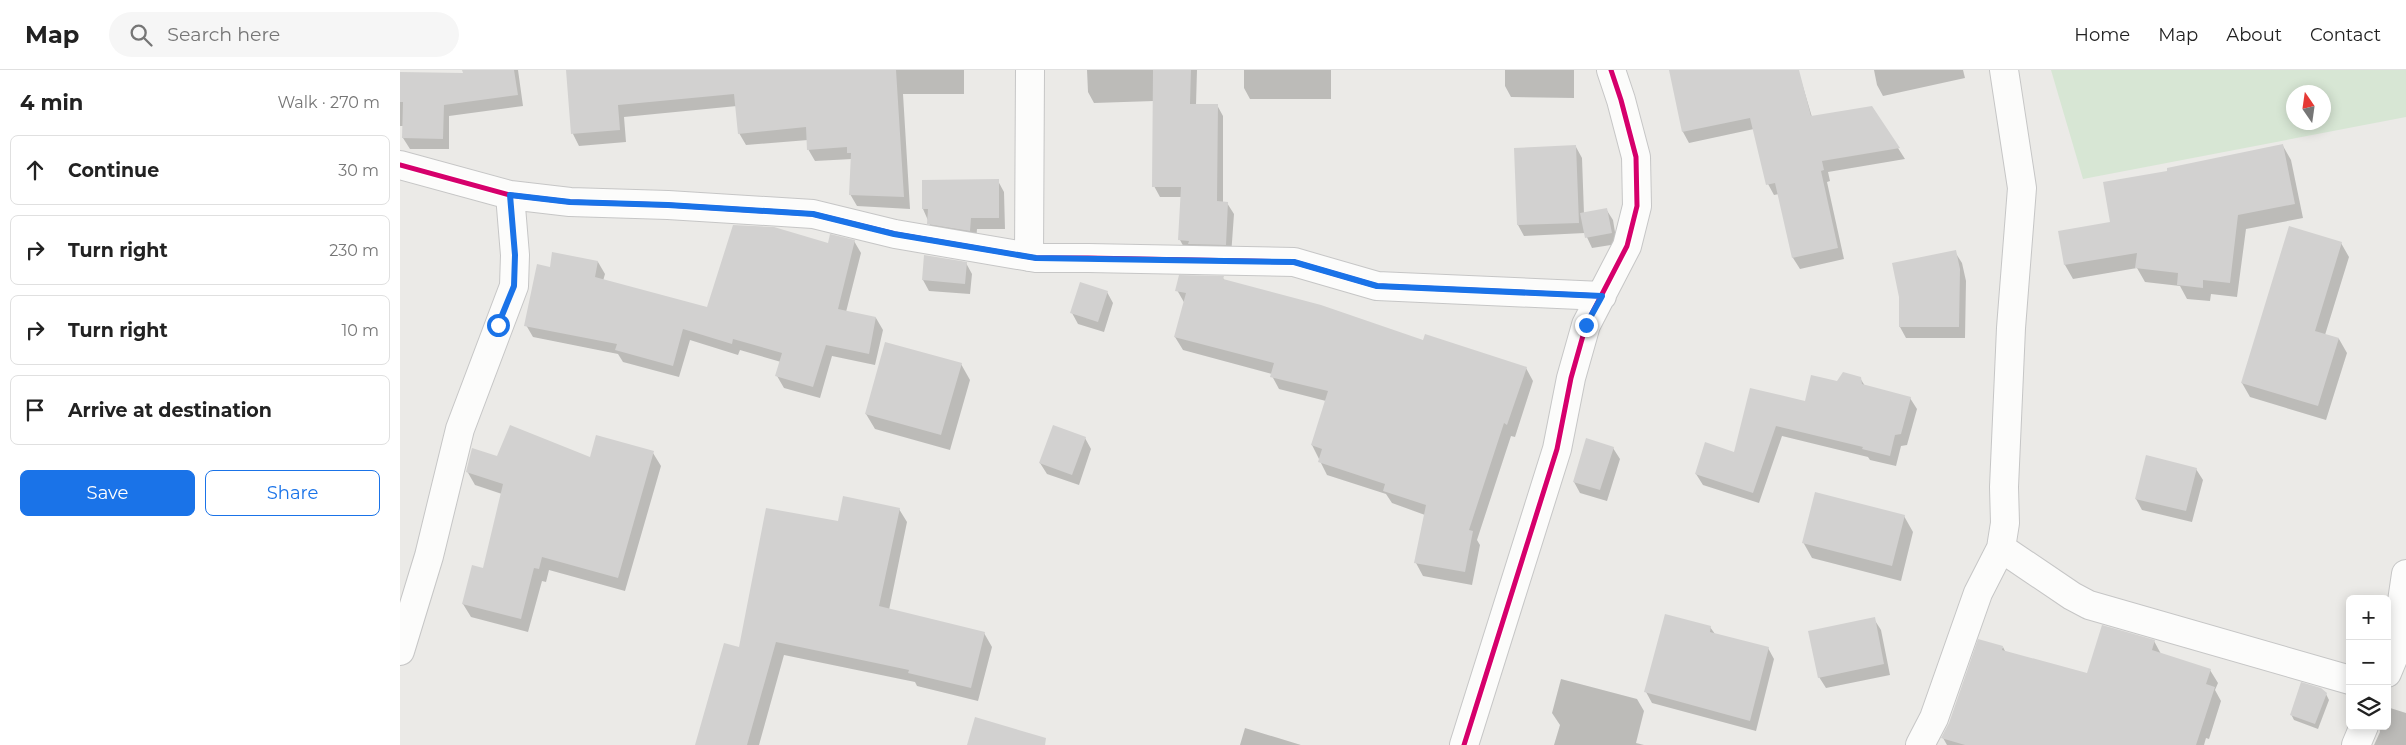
<!DOCTYPE html>
<meta charset="utf-8">
<style>
:root{--surface:#fff;--page:#f6f6f6;--text:#222;--muted:#767676;--line:#e0e0e0;--accent:#1a73e8}
body{margin:0;font-family:Montserrat,sans-serif;background:var(--page);color:var(--text)}
.controls{position:absolute;right:15px;bottom:15px;display:grid;overflow:hidden;border-radius:8px;box-shadow:0 2px 12px #0003}
.controls button{width:45px;height:45px;display:grid;place-items:center;padding:0;border:0;border-bottom:1px solid var(--line);background:var(--surface);color:var(--text);font:25px sans-serif}
.compass{position:absolute;left:1886px;top:15px;width:45px;height:45px;border-radius:50%;background:var(--surface);box-shadow:0 2px 12px #0003;rotate:347deg}
.stop{position:absolute;width:15px;height:15px;margin:-11px;border:4px solid #1a73e8;border-radius:50%;background:#fff}
.stop.end{background:#1a73e8;border-color:#fff;box-shadow:0 1px 5px #0008}
.list{margin:0;padding:0;list-style:none}
h2{display:flex;justify-content:space-between;align-items:center;height:65px;margin:0;padding:0 20px;font-size:21px}
h2 small{font-size:16px;font-weight:400;color:var(--muted)}
.list li{display:grid;grid-template-columns:32px 1fr auto;gap:15px;align-items:center;box-sizing:border-box;height:70px;margin:0 10px 10px;padding:0 10px;border:1px solid var(--line);border-radius:8px}
.list b{display:block;font-size:19px;white-space:nowrap}
.list em{font-size:16px;font-style:normal;color:var(--muted)}
.actions{display:flex;gap:10px;padding:15px 20px}
.actions a{flex:1;padding:11px 0;border:1px solid var(--accent);border-radius:8px;text-align:center;font-size:18px;color:var(--accent)}
.actions .main{background:var(--accent);color:#fff}
.icon{flex:none;width:28px;height:28px;fill:none;stroke:currentColor;stroke-width:2;stroke-linecap:round;stroke-linejoin:round}
.map{position:relative;flex:none;width:2006px;height:675px;overflow:hidden}
header{display:flex;align-items:center;gap:30px;box-sizing:border-box;height:70px;padding:0 25px;background:var(--surface);border-bottom:1px solid var(--line)}
header strong{font-size:24px}
nav{display:flex;gap:28px;margin-inline-start:auto;font-size:18px}
.search{width:350px;height:45px;background:var(--page);display:flex;align-items:center;gap:12px;box-sizing:border-box;padding:0 18px;border-radius:28px;color:var(--muted);font-size:19px}
main{display:flex}
aside{flex:1;background:var(--surface)}
.map>svg:first-child{display:block}
</style>
<header>
<strong>Map</strong>
<div class="search"><svg class="icon" aria-label="search" viewBox="0 0 24 24"><circle cx="10" cy="10" r="6"/><path d="M15 15l6 6"/></svg>Search here</div>
<nav><a>Home</a><a>Map</a><a>About</a><a>Contact</a></nav>
</header>
<main>
<aside>
<h2>4 min<small>Walk · 270 m</small></h2>
<ul class="list">
<li><svg class="icon" aria-label="ahead" viewBox="0 0 24 24"><path d="M12 20V5M6 11l6-6 6 6"/></svg><div><b>Continue</b></div><em>30 m</em></li>
<li><svg class="icon" aria-label="right" viewBox="0 0 24 24"><path d="M7 20v-9h11M14 6l5 5-5 5"/></svg><div><b>Turn right</b></div><em>230 m</em></li>
<li><svg class="icon" aria-label="right" viewBox="0 0 24 24"><path d="M7 20v-9h11M14 6l5 5-5 5"/></svg><div><b>Turn right</b></div><em>10 m</em></li>
<li><svg class="icon" aria-label="arrive" viewBox="0 0 24 24"><path d="M6 21V4h12l-3 4 3 4H6"/></svg><div><b>Arrive at destination</b></div></li>
</ul>
<div class="actions"><a class="main">Save</a><a>Share</a></div>
</aside>
<div class="map">
<svg width="2006" height="675" viewBox="0 0 2006 675">
<rect width="100%" height="100%" fill="#ebeae7"/>
<path fill="#d7e6d4" fill-rule="evenodd" d="M1651,0H2006V47L1683,109ZM1894,22H1924V52H1894Z"/>
<path fill="#0003" d="M64,0H118L123,36L49,46V79H10L3,68L4,56H0V4L64,5Z
M167,0H564V24H503L510,139L457,136L450,124L452,89L415,91L408,79V70L346,75L339,63L337,36L224,47L226,72L179,76L173,64Z
M687,0H797L796,35H817L823,46V132L827,133L834,144L831,186L786,181L780,170L782,127H760L754,116V31L694,33L688,22Z
M844,0H931V29H850L844,18Z
M1105,0H1174V28L1111,27L1105,16Z
M1270,0H1398L1412,47L1472,37L1505,89L1428,102L1430,111L1427,112L1444,189L1400,199L1393,188L1379,124L1374,125L1368,114L1354,59L1289,73L1283,62Z
M1474,0H1563L1565,8L1483,26L1477,15Z
M1883,76L1891,90L1903,148L1846,159L1837,227L1811,224L1810,231L1787,229L1780,216L1745,212L1737,198L1673,209L1665,195L1659,162L1711,153L1768,102Z
M1176,77L1182,88L1184,144L1206,139L1213,150L1217,174L1192,178L1185,163L1124,166L1118,155Z
M598,111L604,122L605,159H577L576,171L534,164L523,139Z
M454,171L461,183L446,242L476,248L483,260L475,295L432,286L420,328L384,318L377,306L381,292L340,280L338,285L290,270L279,307L223,292L218,284L133,267L126,255L151,198L198,192L205,204L203,211L307,238L429,175Z
M1941,173L1949,187L1925,265L1939,269L1947,283L1926,350L1850,327L1842,313Z
M1555,182L1562,193L1566,211L1565,268H1506L1500,257Z
M525,186L566,193L572,204L570,224L529,221L523,210Z
M823,208L825,211L1024,272L1126,298L1133,311L1115,367L1111,366L1077,470L1080,475L1072,515L1023,506L1016,493L1025,445L992,433L986,424L927,405L912,375L926,331L879,319L872,306V304L783,280L775,267L785,234L777,220Z
M707,222L713,233L704,262L678,254L672,243Z
M561,294L570,310L550,380L475,359L466,344Z
M1460,308L1465,316L1510,328L1517,339L1507,375L1501,376L1496,396L1470,390L1468,387L1382,366L1359,433L1303,415L1296,404L1335,383L1438,312Z
M685,368L691,379L679,415L647,404L640,393Z
M1213,378L1220,389L1207,431L1180,423L1174,412Z
M253,383L261,396L225,521L149,500L146,512L142,511L128,562L71,547L63,534L84,499L102,424L75,415L67,401L98,388H191Z
M1796,399L1803,410L1792,452L1742,440L1736,429Z
M499,439L507,452L489,540L584,563L592,577L578,631L517,616L515,612L384,585L359,675H297L340,579L439,453Z
M1504,446L1513,462L1501,511L1412,488L1403,472Z
M1474,549L1481,560L1490,605L1426,618L1419,607Z
M1310,557L1315,564L1368,578L1374,589L1356,661L1252,633L1246,622Z
M1754,571L1761,584L1810,600L1818,613L1815,620L1821,631L1809,669L1806,668L1804,675H1547L1543,668L1603,577L1606,583L1687,604Z
M1161,609L1237,629L1244,641L1236,673L1244,675H1154L1160,655L1152,643Z
M1926,624L1929,630L1918,659L1894,650L1891,644Z
M1987,637L2006,643V675H1974L1980,662L1979,656H1987Z
M845,658L901,675H840Z"/>
<path fill="#d2d1d0" d="M62,0H114L118,25L44,35L43,69L2,68L3,32H0V2L63,3Z
M166,0H496L504,127L449,125L451,83H447V77L407,80L406,57L338,64L334,24L218,35L220,60L171,64Z
M753,0H791L790,34H818L817,131L828,132L826,175L788,174L789,171L778,170L781,117H752Z
M1269,0H1399L1411,46L1472,36L1500,78L1422,91L1424,100L1421,101L1438,178L1392,188L1375,113L1366,115L1350,48L1282,62Z
M1883,74L1895,134L1838,145L1830,213L1803,210V218L1777,215L1778,203L1735,198L1737,183L1664,195L1658,161L1710,152L1703,112L1767,101V98Z
M1176,75L1179,153L1117,155L1114,78Z
M599,109V148H571L570,161L527,154L528,139H522V110Z
M1207,138L1212,163L1185,168L1180,143Z
M333,155L374,157L428,173L430,164L455,170L438,239L476,247L469,284L426,275L413,317L375,306L382,283L333,269L332,274L283,259L273,296L215,280L217,274L124,256L137,194L150,197L152,182L198,191L195,207L307,237Z
M1889,156L1942,172L1915,261L1939,268L1918,336L1841,313Z
M1556,180L1560,199L1559,257H1499V227L1492,193Z
M524,185L567,192L565,214L522,210Z
M779,205L824,206L823,209L921,235L1023,270L1025,264L1127,297L1107,355L1104,353L1069,460L1073,461L1065,502L1014,493L1026,435L983,421L985,414L918,392L922,379L911,375L928,321L870,307L874,293L774,267L786,223L775,221Z
M680,212L708,221L698,252L670,243Z
M485,272L562,293L541,365L465,344Z
M1443,302L1461,307L1462,314L1511,327L1501,364L1495,365L1490,386L1462,379L1463,377L1376,356L1353,423L1295,404L1305,372L1334,382L1350,318L1405,331L1411,305L1437,311Z
M110,355L190,387L196,365L254,381L218,508L142,487L139,499L134,498L121,549L62,534L72,495L83,498L103,414L66,402L72,378L97,386Z
M653,355L686,367L672,405L639,393Z
M1186,368L1214,377L1200,420L1173,412Z
M1746,385L1797,398L1786,441L1735,429Z
M1415,422L1505,445L1492,496L1402,473Z
M443,426L500,438L479,536L585,562L571,618L508,603L509,600L376,572L347,675H295L324,573L339,577L366,438L438,451Z
M1265,544L1311,556L1310,562L1369,577L1350,651L1244,622Z
M1475,547L1484,594L1418,608L1408,561Z
M1702,555L1755,570L1752,580L1811,599L1806,614L1815,617L1796,675H1565L1541,668L1549,653L1578,569L1603,576L1602,580L1687,603Z
M1901,612L1921,618L1927,623L1915,654L1890,645Z
M575,647L646,668L645,675H567Z"/>
<g fill="none" stroke-linecap="round" stroke-linejoin="round">
<defs>
<path id="minor" d="M0,95L110,125L170,132L268,135L413,144L495,164L636,188H688L894,192L977,216L1202,226
M629,187L630,0
M1601,478L1672,526L1689,535L1950,610
M0,581L29,486L60,359L114,216L115,185L110,125
M1987,603L1994,586L2006,504
M1064,675L1157,379L1171,308L1186,255L1227,176L1237,136L1236,87L1221,30L1211,0
M1520,675L1534,648L1578,523L1601,478L1605,453L1604,417L1611,258L1622,118L1604,0
M1956,675L1964,656"/>
</defs>
<use href="#minor" stroke="#c6c6c6" stroke-width="30"/>
<use href="#minor" stroke="#fcfcfb" stroke-width="28"/>
<defs>
<path id="cycleway" d="M0,95L110,125L170,132L268,135L413,144L495,164L636,188H688L894,192L977,216L1202,226
M1064,675L1157,379L1171,308L1186,255L1227,176L1237,136L1236,87L1221,30L1211,0"/>
</defs>
<use href="#cycleway" stroke="#fff" stroke-width="8"/>
<use href="#cycleway" stroke="#d6006c" stroke-width="5"/>
</g>
<g fill="none" stroke-linecap="round" stroke-linejoin="round">
<path stroke="#1a73e8" stroke-width="6" d="M98,255L114,216L115,185L110,125L170,132L268,135L413,144L494,164L636,188L894,192L977,216L1202,226L1186,255"/>
</g>
</svg>
<div class="controls">
<button>+</button>
<button>−</button>
<button><svg class="icon" aria-label="layers" viewBox="0 0 24 24"><path d="M12 4l9 5-9 5-9-5zM3 14l9 5 9-5"/></svg></button>
</div>
<svg class="compass" viewBox="-18 -18 36 36"><path d="M0-13l5 13h-10z" fill="#e53935"/><path d="M0 13l5-13h-10z" fill="#767676"/></svg>
<div class="stop" style="left:98px;top:255px"></div>
<div class="stop end" style="left:1186px;top:255px"></div>
</div>
</main>
